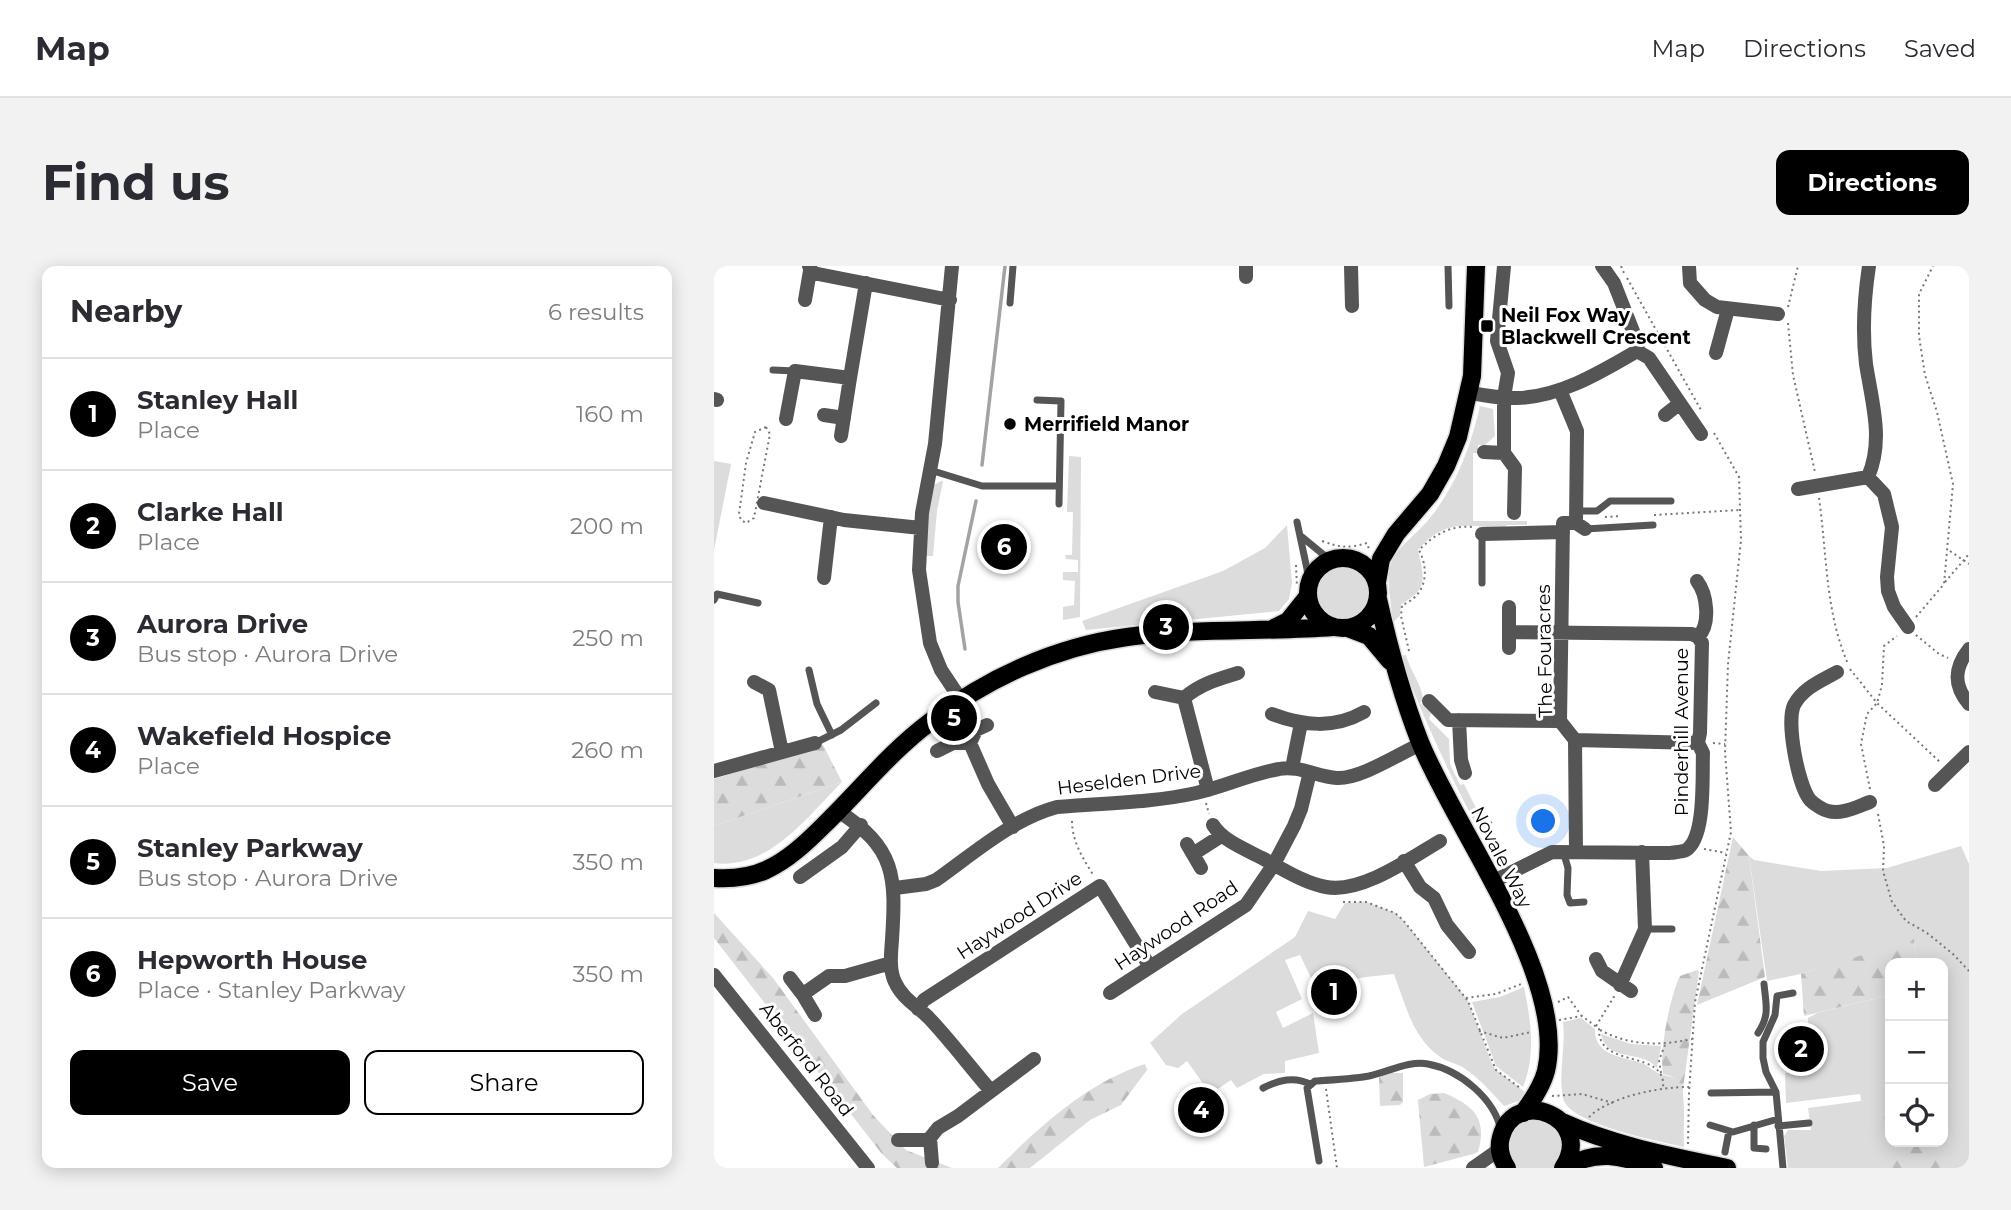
<!DOCTYPE html>
<meta charset="utf-8">
<style>
:root{--surface:#fff;--page:#f2f2f3;--text:#2b2b33;--muted:#7c7c81;--line:#e1e1e2;--accent:#000}
body{margin:0;font-family:Montserrat,sans-serif;background:var(--page);color:var(--text)}
.controls{position:absolute;right:21px;bottom:21px;display:grid;overflow:hidden;border-radius:14px;box-shadow:0 4px 18px #0003}
.controls button{width:63px;height:63px;display:grid;place-items:center;padding:0;border:0;border-bottom:2px solid var(--line);background:var(--surface);color:var(--text);font:35px sans-serif}
.you{position:absolute;left:830px;top:556px;width:24px;height:24px;margin:-18px;border:5px solid #fff;border-radius:50%;background:#1a73e8;box-shadow:0 0 0 10px #1a73e833}
.badge{display:grid;place-items:center;width:46px;height:46px;border-radius:50%;background:var(--accent);color:#fff;font-size:23px;font-weight:700}
.pin{position:absolute;translate:-50% -50%;border:4px solid #fff;box-shadow:0 2px 7px #0006}
.list{margin:0;padding:0;list-style:none}
h2{display:flex;justify-content:space-between;align-items:center;height:91px;margin:0;padding:0 28px;font-size:30px}
h2 small{font-size:23px;font-weight:400;color:var(--muted)}
.list li{display:grid;grid-template-columns:46px 1fr auto;gap:21px;align-items:center;box-sizing:border-box;height:112px;padding:0 28px;border-top:2px solid var(--line)}
.list b{display:block;font-size:26px;white-space:nowrap}
.list p{margin:0;font-size:23px;white-space:nowrap;color:var(--muted)}
.list em{font-size:23px;font-style:normal;color:var(--muted)}
.actions{display:flex;gap:14px;padding:21px 28px}
.actions a{flex:1;padding:16px 0;border:2px solid var(--accent);border-radius:14px;text-align:center;font-size:24px;color:var(--accent)}
.actions .main{background:var(--accent);color:#fff}
.icon{flex:none;width:38px;height:38px;fill:none;stroke:currentColor;stroke-width:2;stroke-linecap:round;stroke-linejoin:round}
.map{position:relative;flex:none;width:1255px;height:902px;overflow:hidden;border-radius:14px}
header{display:flex;align-items:center;gap:42px;box-sizing:border-box;height:98px;padding:0 35px;background:var(--surface);border-bottom:2px solid var(--line)}
header strong{font-size:33px}
nav{display:flex;gap:38px;margin-inline-start:auto;font-size:24px}
.intro{display:flex;align-items:center;justify-content:space-between;box-sizing:border-box;height:168px;padding:0 42px}
h1{margin:0;font-size:49px}
.button{padding:18px 32px;border-radius:14px;background:var(--accent);color:#fff;font-size:24px;font-weight:700}
main{display:flex;gap:42px;padding:0 42px}
aside{flex:1;background:var(--surface);border-radius:14px;box-shadow:0 4px 18px #0003}
.map>svg:first-child{display:block}
</style>
<header>
<strong>Map</strong>
<nav><a>Map</a><a>Directions</a><a>Saved</a></nav>
</header>
<div class="intro"><h1>Find us</h1><a class="button">Directions</a></div>
<main>
<aside>
<h2>Nearby<small>6 results</small></h2>
<ul class="list">
<li><span class="badge">1</span><div><b>Stanley Hall</b><p>Place</p></div><em>160 m</em></li>
<li><span class="badge">2</span><div><b>Clarke Hall</b><p>Place</p></div><em>200 m</em></li>
<li><span class="badge">3</span><div><b>Aurora Drive</b><p>Bus stop · Aurora Drive</p></div><em>250 m</em></li>
<li><span class="badge">4</span><div><b>Wakefield Hospice</b><p>Place</p></div><em>260 m</em></li>
<li><span class="badge">5</span><div><b>Stanley Parkway</b><p>Bus stop · Aurora Drive</p></div><em>350 m</em></li>
<li><span class="badge">6</span><div><b>Hepworth House</b><p>Place · Stanley Parkway</p></div><em>350 m</em></li>
</ul>
<div class="actions"><a class="main">Save</a><a>Share</a></div>
</aside>
<div class="map">
<svg width="1255" height="902" viewBox="0 0 1255 902">
<defs>
<pattern id="forest-firs" width="22" height="20" patternUnits="userSpaceOnUse" patternTransform="scale(1.75)"><rect width="22" height="20" fill="#dcdcdc"/><path d="M5 1l3.5 6h-7zM16 11l3.5 6h-7z" fill="#bbb"/></pattern>
</defs>
<rect width="100%" height="100%" fill="#fff"/>
<path fill="#dcdcdc" d="M766,140L779,143L781,170L771,179H764V187H759V255H813V259H793L789,262C752,260 731,252 704,284C710,311 715,323 687,338L686,350L679,356C678,339 671,314 677,297C681,283 706,265 716,252C743,218 756,182 766,140Z
M355,190L367,191L366,351L349,354V341L360,339L361,315L349,314V306H364V294L352,293L351,289H358L359,246H353Z
M0,195L17,198L0,284Z
M227,215H229L223,245L219,290H211L213,257L220,219Z
M573,259L578,317L575,333L565,345L372,364L368,355L509,305L551,282Z
M601 328a28 28 0 1 1 56 0a28 28 0 1 1-56 0Z
M692,389C696,405 708,418 709,434L706,437L717,447L715,453L735,473L736,498L746,519L750,518L770,558L763,561C734,505 708,450 686,390Z
M128,516C93,551 55,604 0,597V560Z
M1247,580L1255,598V902H1074L1070,870L1074,864H1097L1094,842L1147,835L1146,828L1072,837L1071,807H1096L1094,752L1103,747L1176,729V876H1229V697H1202L1200,674L1087,708L1053,715L1035,590L1040,594L1107,605L1173,602Z
M652,636L681,647L689,654L745,723L754,735L778,798L782,804L811,826L805,835L790,840C777,826 765,812 750,802C742,797 732,796 725,790C698,771 691,737 680,708L652,711L601,720L586,689L571,694L588,733L562,746L569,762L599,747L605,787L571,795V807L550,808L523,822L517,814L501,825L493,823L473,795L464,802L452,799L436,777L468,748L581,671L594,645L621,653L631,637Z
M810,721C817,755 822,788 809,821L782,800L758,736L786,731Z
M867,752L881,763C880,791 911,791 930,798C935,800 939,805 944,807C953,811 962,809 967,820C972,834 969,865 970,881C945,875 854,858 849,832C844,807 852,781 849,756Z
M887,768L917,778L947,780L943,802C928,783 893,797 887,768Z
M827,852C831,855 838,857 842,861C854,872 849,891 840,902H804C792,891 789,867 805,857C811,853 820,853 827,852Z"/>
<path fill="url(#forest-firs)" d="M109,479L128,516L0,560V513Z
M1019,571L1035,590L1051,711L983,739Z
M0,647L59,712L159,849L192,884L238,902H183L168,888L0,672Z
M1200,673L1202,697H1176V729L1090,750L1087,708Z
M983,704L985,706L968,830C968,818 962,810 949,808C945,786 956,730 966,710Z
M431,798L433,804L407,839L376,854L316,902H284C325,861 374,816 431,798Z
M677,807H689V836L686,839L666,840L665,811Z
M730,827C759,839 774,852 764,886L759,888L710,901L704,834L716,828Z
M1176,832V876H1229V852L1238,902H1174L1167,833Z"/>
<g fill="none" stroke-linecap="round" stroke-linejoin="round">
<path stroke="#a3a3a3" stroke-width="3.5" d="M268,199L291,0
M251,383L244,336V320L262,235"/>
<defs>
<path id="primary" d="M594 327a35 35 0 1 1 70 0a35 35 0 1 1-70 0Z
M663,316L667,293L682,268L716,228L732,200L744,171L758,110L762,0
M664,333C675,382 688,430 706,476C741,563 854,712 832,805C828,820 818,835 809,847
M560,362L574,355L594,330
M634,362L655,370L676,395
M0,612C18,613 35,612 52,604C74,594 93,576 110,559C145,525 177,485 216,456C273,412 341,381 413,371C481,362 551,366 619,361
M848,856C901,880 956,890 1013,902
M793,902C787,893 784,882 787,871C801,819 882,852 849,902
M851,902C881,883 908,889 940,902"/>
</defs>
<use href="#primary" stroke="#dbdbdb" stroke-width="21"/>
<path stroke="#777" stroke-width="2" stroke-dasharray="2 3.5" stroke-linecap="butt" d="M907,0L910,7
M913,12L987,144
M1074,41L1084,0
M1074,57L1079,109L1101,206
M52,161L56,168L40,252L32,257L27,254L25,248L32,197L41,166Z
M1105,232C1113,288 1111,345 1134,398
M940,249L1025,244
M891,251L907,250
M608,275C625,281 633,283 653,277L655,283
M1236,285L1255,298
M582,299L583,321
M1231,316L1255,288
M1202,351L1230,318L1239,218L1223,146L1211,109L1205,70V28L1219,0
M1202,369L1225,388L1234,392
M695,385L687,350L688,339C712,330 716,305 705,284C720,269 736,259 758,261
M1136,403L1163,437L1227,497
M999,477L1011,478
M1156,523L1147,478L1153,448L1163,437L1168,419L1170,380L1183,370
M492,537L495,548
M1164,548L1170,580L1169,605L1178,636L1192,655L1213,667L1239,688L1255,705
M358,555C358,575 369,593 380,610
M767,563L778,556
M990,583L1012,587
M629,636H652L681,647L689,654L754,735L782,804L806,822
M752,732L782,728L807,718
M844,736L854,731L867,749
M845,754L868,750L885,763C884,804 953,782 949,822
M882,760L901,729
M886,764C916,780 946,780 978,773
M765,765L789,772L817,766
M947,807L945,794L951,779
M612,823L623,902
M838,830L868,828L899,837
M875,851C897,830 946,821 975,821
M974,878L975,827L981,736L1017,566L1011,486L1014,398L1027,274L1025,211L1000,167"/>
<path stroke="#555" stroke-width="7" d="M734,0L735,40
M296,37L299,0
M59,104L81,105
M323,134L347,135L345,238
M216,204L268,220H345
M862,245H883L896,235H957
M583,256L596,317
M871,263L939,259
M768,268V317
M588,271L616,294
M0,334L3,328L44,337
M95,404L103,438L118,469
M101,477L127,464L162,437
M849,585L854,602L853,629L856,637L870,636
M931,663H958
M1044,767C1056,749 1052,739 1050,718
M549,822C565,814 580,810 596,818
M997,827L1062,826
M996,859L1019,866L1064,853
M1040,859V882L1052,883
M1064,860L1095,857
M1011,886L1015,865
M605,895L593,822L601,815C619,814 638,813 655,810C674,806 696,794 714,798C746,804 781,833 787,865
M1069,902L1062,826L1052,806L1049,792V776L1061,749L1063,730L1079,727"/>
<path stroke="#555" stroke-width="14" d="M95,0L99,7L236,34
M238,0L221,178L208,247L205,304L216,377L227,404L247,434
M637,0L638,40
M790,0L783,75L794,107L790,131V187L801,202L800,247
M975,0L976,17L991,34L1003,41L1064,48
M532,11V0
M91,34L96,5
M923,85L935,92L987,168
M1002,87L1014,43
M846,124L863,165L862,257
M755,127C771,129 788,133 803,132C846,131 887,106 923,85L924,78L900,17L888,0
M0,133L3,134
M110,149L130,152
M951,149L965,138
M72,153L81,105L136,112L152,17
M127,170L136,112
M770,186L790,187
M1154,211L1170,228L1178,261L1173,311L1174,325L1180,341L1194,361
M1084,223L1154,211C1170,174 1158,137 1152,98C1148,65 1150,33 1155,0
M50,237L130,254L207,262
M768,268L849,266
M110,312L117,251
M983,315C993,328 997,358 984,371
M795,341V382
M795,366L978,368L984,371
M1255,383C1240,402 1239,419 1255,438
M1123,406C1107,415 1089,422 1080,439C1072,456 1084,519 1096,534C1100,538 1109,544 1114,545C1128,549 1144,540 1156,536
M40,416L55,424L68,486
M441,426L470,432L494,524
M470,432C486,418 504,413 524,407
M715,435L734,454L846,455
M558,448C590,460 620,463 650,446
M745,454L747,494L751,507
M861,474L984,477
M256,477L262,464L273,459
M223,485L239,477H256L274,518L299,561
M578,502L587,457
M0,505L101,477
M1221,519L1255,486
M124,545C182,582 182,610 178,674C177,687 175,704 181,716C188,732 202,739 214,751C236,774 256,801 277,825
M499,559C509,575 531,583 548,592C567,602 590,617 612,621C647,628 697,592 726,575
M473,578L487,602
M862,585L861,474L846,455L849,257H862L871,263
M479,588L507,570
M690,595L706,621L720,632L733,659L755,686
M86,611L128,581L147,559
M778,616L838,586L956,587C961,586 968,586 972,584C992,572 988,509 989,487L984,477L986,467L988,377L984,371
M181,622L212,618L222,614C259,588 298,553 343,541C389,537 437,537 482,527C510,521 536,508 565,503C585,499 603,511 623,512C647,513 684,488 707,478
M882,693L888,705L917,725
M0,709L154,902
M76,712L89,729
M906,719L931,663L928,586
M396,727L532,639L560,598L580,560L587,543L596,506
M204,743L210,734L386,620L436,701
M101,749L89,729L92,726L115,710H131L177,697
M216,872L218,897
M184,874H212L216,872L224,862L244,850L320,793
M759,902L786,883"/>
<use href="#primary" stroke="#000" stroke-width="18"/>
</g>
<g fill="#000" stroke="#fff" stroke-width="2.5">
<rect x="766" y="53" width="14" height="14" rx="3.5"/>
<circle cx="296" cy="158" r="7"/>
</g>
<g text-anchor="middle" stroke-width="6" stroke-linejoin="round" paint-order="stroke">
<g font-size="19" font-weight="bold" fill="#000" stroke="#fff" text-anchor="start">
<text x="787" y="56">Neil Fox Way<tspan x="787" dy="22">Blackwell Crescent</tspan></text>
<text x="310" y="165">Merrifield Manor</text>
</g>
<g font-size="19" fill="#000" stroke="#fff">
<text transform="translate(830 385) rotate(-91)" y="7">The Fouracres</text>
<text transform="translate(967 466) rotate(-90)" y="7">Pinderhill Avenue</text>
<text transform="translate(415 513) rotate(-7)" y="7">Heselden Drive</text>
<text transform="translate(788 591) rotate(63)" y="7">Novale Way</text>
<text transform="translate(305 649) rotate(-33)" y="7">Haywood Drive</text>
<text transform="translate(462 659) rotate(-34)" y="7">Haywood Road</text>
<text transform="translate(93 793) rotate(52)" y="7">Aberford Road</text>
</g>
</g>
</svg>
<div class="controls">
<button>+</button>
<button>−</button>
<button><svg class="icon" aria-label="locate" viewBox="0 0 24 24"><circle cx="12" cy="12" r="6"/><path d="M12 2v4M12 18v4M2 12h4M18 12h4"/></svg></button>
</div>
<div class="you"></div>
<div class="pin badge" style="left:620px;top:726px">1</div>
<div class="pin badge" style="left:1087px;top:783px">2</div>
<div class="pin badge" style="left:452px;top:361px">3</div>
<div class="pin badge" style="left:487px;top:844px">4</div>
<div class="pin badge" style="left:240px;top:452px">5</div>
<div class="pin badge" style="left:290px;top:281px">6</div>
</div>
</main>
